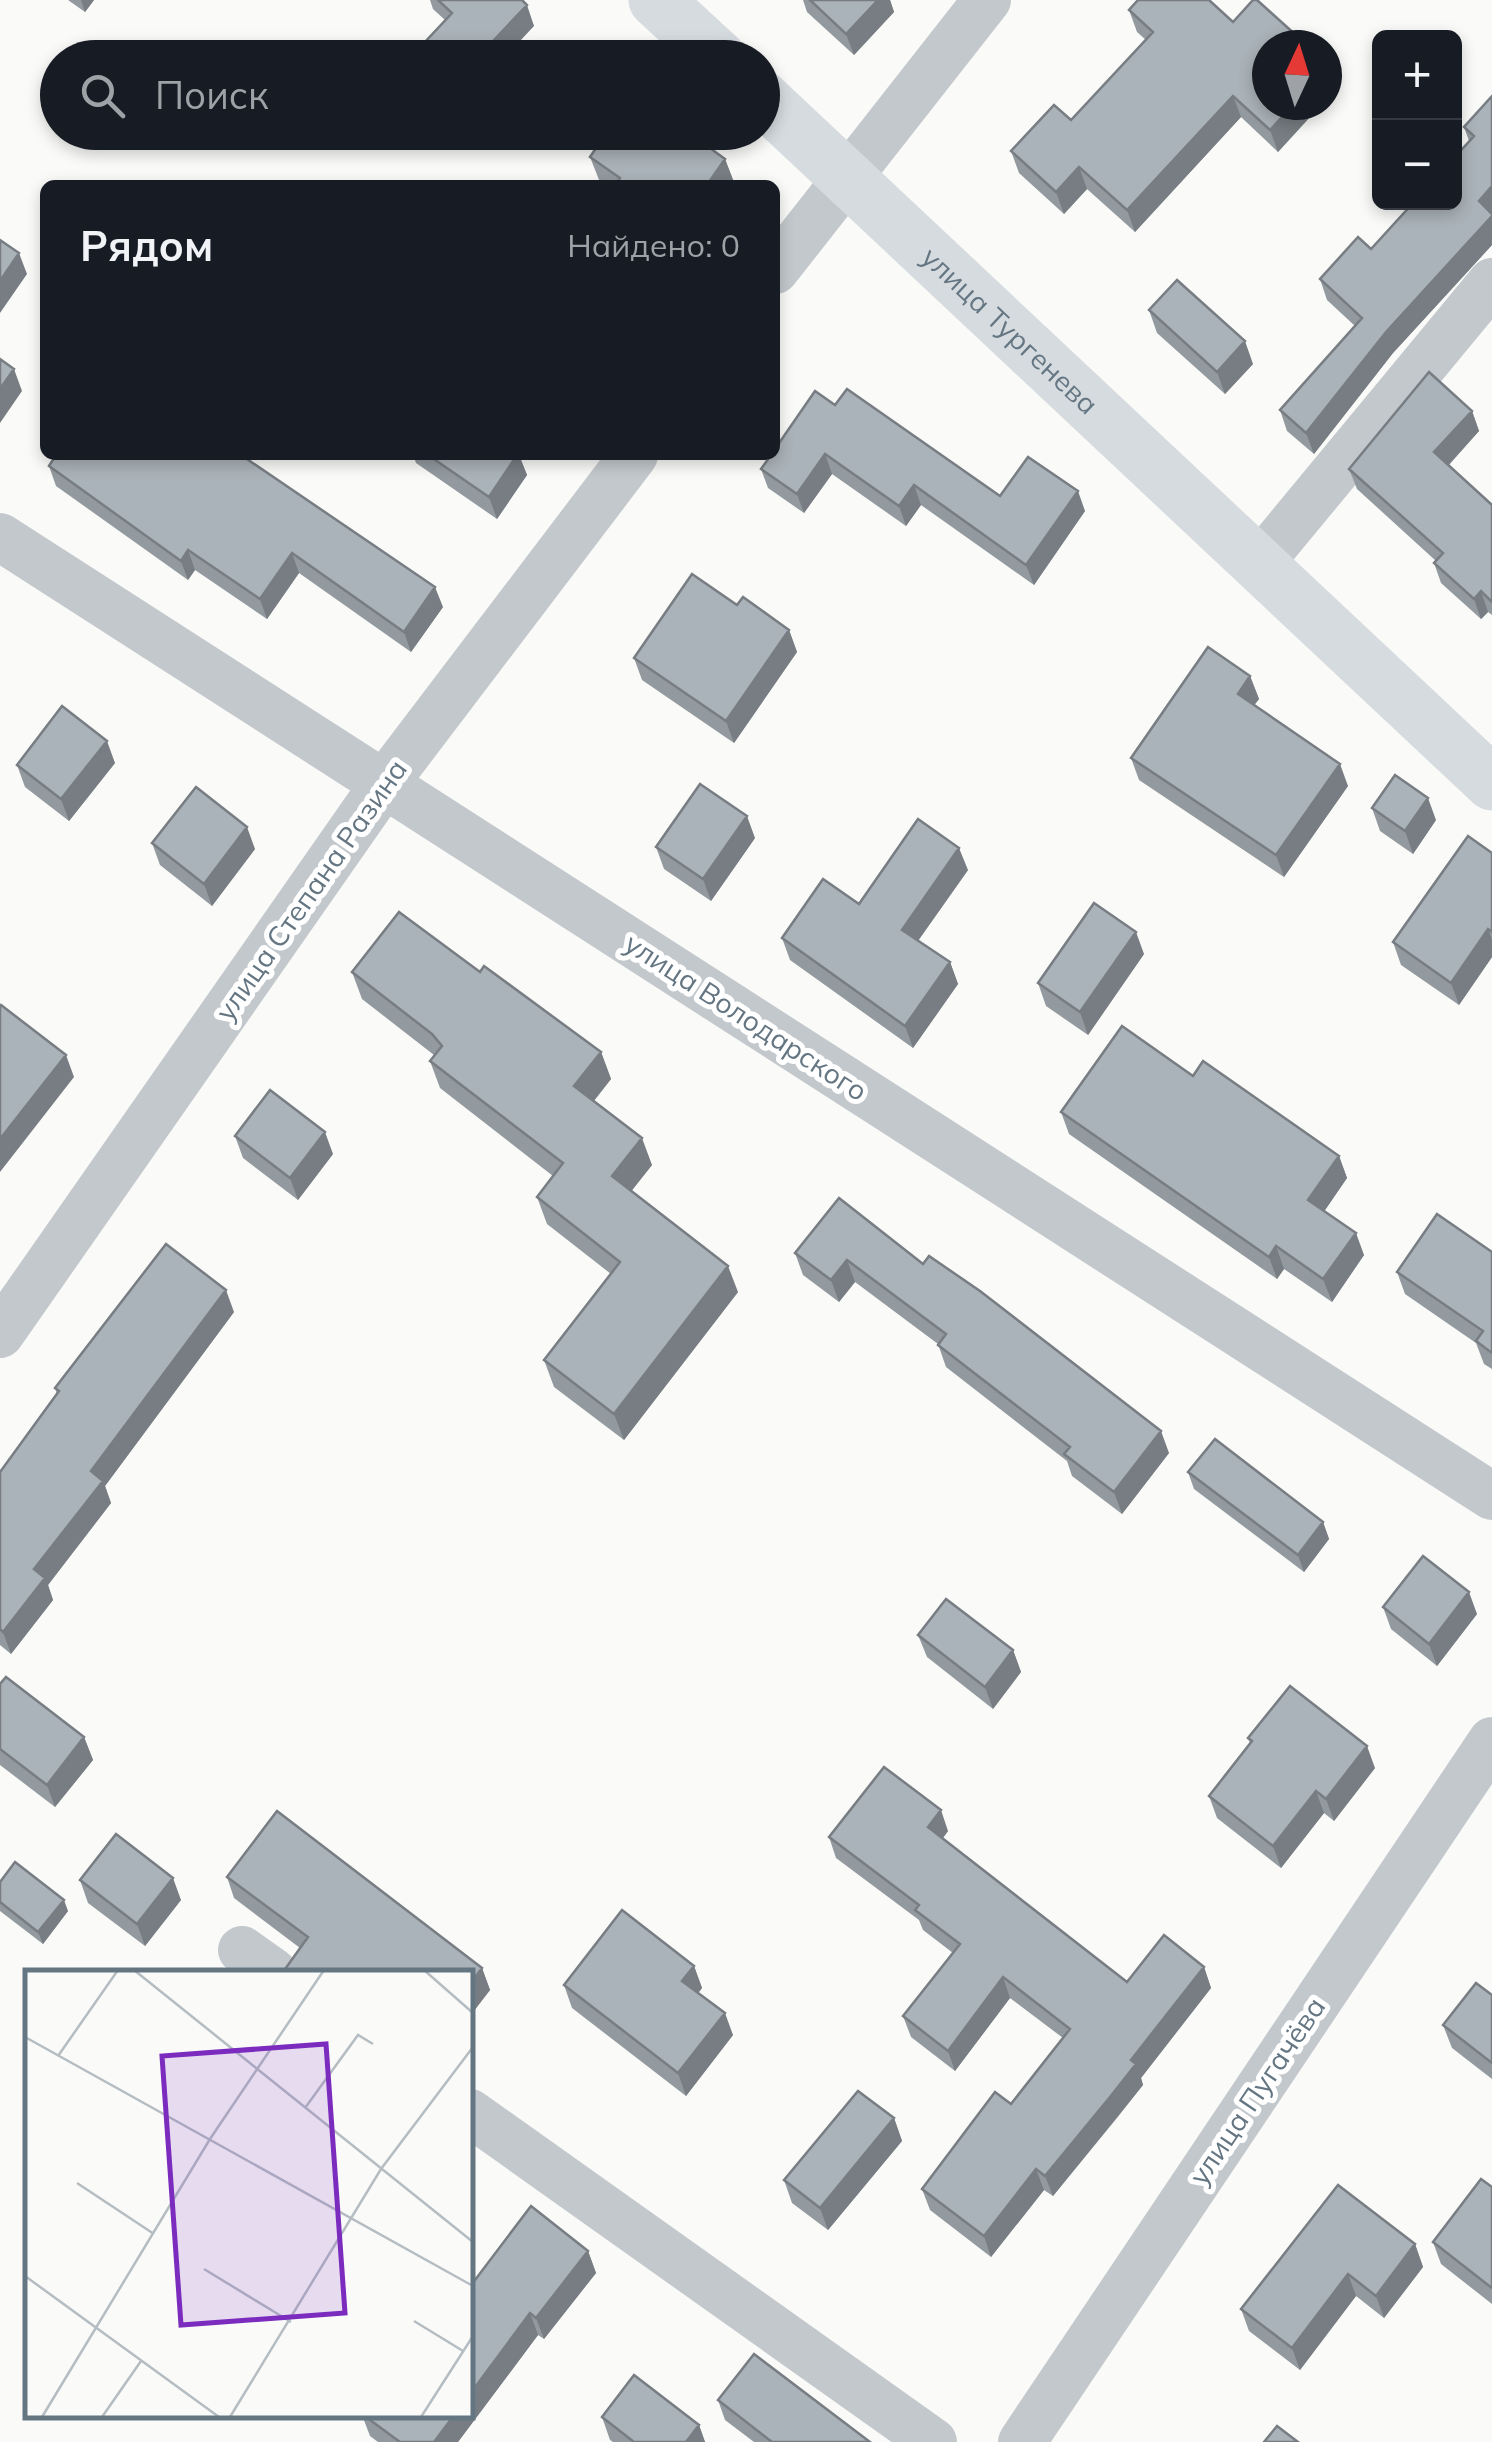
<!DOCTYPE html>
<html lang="ru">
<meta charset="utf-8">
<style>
:root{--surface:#171b24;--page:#20242c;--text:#f1f3f6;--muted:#9ea1a6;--line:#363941}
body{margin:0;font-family:Mulish,sans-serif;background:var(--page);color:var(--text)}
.controls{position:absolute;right:30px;top:30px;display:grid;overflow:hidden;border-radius:15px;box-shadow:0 5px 15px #0003}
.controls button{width:90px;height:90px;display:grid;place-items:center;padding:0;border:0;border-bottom:2px solid var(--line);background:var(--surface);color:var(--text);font:50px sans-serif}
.compass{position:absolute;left:1252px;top:30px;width:90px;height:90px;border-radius:50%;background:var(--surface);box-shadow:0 5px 15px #0003;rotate:4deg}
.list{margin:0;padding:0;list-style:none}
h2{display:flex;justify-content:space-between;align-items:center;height:130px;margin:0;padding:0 40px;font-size:42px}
h2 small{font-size:32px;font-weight:400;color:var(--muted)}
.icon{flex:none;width:55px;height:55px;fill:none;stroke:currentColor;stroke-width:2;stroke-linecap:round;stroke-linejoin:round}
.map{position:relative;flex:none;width:1492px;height:2442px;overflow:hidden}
.search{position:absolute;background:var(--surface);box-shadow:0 5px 15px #0003;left:40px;top:40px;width:740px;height:110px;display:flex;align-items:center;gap:25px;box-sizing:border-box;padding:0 35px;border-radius:55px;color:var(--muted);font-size:38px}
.panel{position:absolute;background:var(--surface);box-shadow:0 5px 15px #0003;left:40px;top:180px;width:740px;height:280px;border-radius:15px}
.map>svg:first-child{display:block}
</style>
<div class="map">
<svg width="1492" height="2442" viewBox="0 0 1492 2442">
<rect width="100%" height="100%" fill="#fafaf8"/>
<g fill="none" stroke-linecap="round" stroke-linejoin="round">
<path stroke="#c3c8cc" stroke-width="48" d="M775,270L987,0
M0,537L1492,1496
M1258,565L1492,282
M0,1334L384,784L634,455
M242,1950L273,1972
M470,2113L933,2442
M1022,2442L1492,1741"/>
<g stroke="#d6dbdf" stroke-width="55">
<path d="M656,0L719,58"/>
<path id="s1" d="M762,98L1492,783"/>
</g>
</g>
<path fill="#929a9f" d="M68,0H94L85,12Z
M430,0H522L534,26L445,20L433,9Z
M803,0H890L894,12L854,55L807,12Z
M1129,10L1267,105H1321L1278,152L1241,117L1135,232L1087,189L1064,214L1019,173L1011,151L1071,120L1146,40L1137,32Z
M1492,96V245L1393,353L1314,454L1287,431L1280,410L1355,326L1327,300L1320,279L1371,249L1469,141L1464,127Z
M590,157L725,159L735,185H601Z
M1149,310L1253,364L1225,394L1157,333Z
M835,405L1000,496L1085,511L1034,585L921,505L906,526L832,474L804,513L768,488L761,469Z
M1472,411L1479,431L1449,465L1492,505V615L1488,612L1481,619L1441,583L1434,563L1436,561L1357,489L1349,469Z
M413,455H519L527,475L497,519L416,463Z
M49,466L443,607L411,652L299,573L267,619L195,570L188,580L56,486Z
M737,605L789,630L797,652L734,743L642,680L634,658Z
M1250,676L1259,699L1254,705L1348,786L1284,877L1139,780L1131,758Z
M115,763L69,821L25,787L17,765Z
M1372,808L1436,820L1413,854L1380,831Z
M755,838L711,901L664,869L656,847Z
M152,843L255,849L212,906L160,865Z
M1492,853V957L1459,1005L1401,965L1393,942Z
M968,870L918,941L950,962L958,984L913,1048L790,960L782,938L859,904Z
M1144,954L1088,1035L1046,1006L1038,983Z
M352,972H480L601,1052L611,1079L594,1101L652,1165L631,1191L738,1292L624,1440L554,1387L544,1360L611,1274L547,1224L537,1197L553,1176L440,1088L430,1061L434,1055L362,999Z
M1193,1076L1339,1156L1347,1178L1324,1211L1364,1255L1332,1302L1284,1269L1277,1279L1069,1134L1061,1112Z
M235,1136L333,1154L298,1200L243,1158Z
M1492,1252V1369L1484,1364L1476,1343L1405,1294L1397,1272Z
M795,1253L923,1264L1169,1453L1122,1514L1072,1476L1067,1461L946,1367L938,1344L855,1282L839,1302L803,1275Z
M234,1312L105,1486L111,1503L48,1585L53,1600L11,1654L0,1645V1472L57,1394L55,1388Z
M1188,1472L1323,1522L1329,1539L1304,1572L1194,1489Z
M1383,1607L1477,1614L1437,1666L1391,1629Z
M918,1635L1013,1650L1021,1672L993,1709L927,1657Z
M0,1684L84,1737L93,1760L55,1807L0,1765Z
M1248,1738L1375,1768L1334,1821L1324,1813L1281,1868L1217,1818L1209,1796L1250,1743Z
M277,1811L482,1968L490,1990L470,2016V1972H283L300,1948L234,1898L227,1877Z
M948,1831L943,1838L1127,1982L1204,1967L1211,1988L1141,2078L1143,2085L1117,2118L1053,2196L1044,2190L991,2257L930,2210L922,2189L1011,2104L1063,2038L1010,1998L955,2071L911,2037L903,2016L953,1953L923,1930L919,1920L836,1858L829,1837Z
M80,1880L181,1900L145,1946L88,1903Z
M0,1882L68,1911L43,1944L0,1911Z
M694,1966L702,1988L698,1993L733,2035L686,2096L572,2008L564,1985Z
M1492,1995V2079L1452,2048L1443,2025Z
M894,2118L902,2141L828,2230L792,2203L784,2180Z
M1492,2187V2304L1441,2264L1433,2242Z
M1415,2244L1423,2267L1384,2318L1356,2296L1300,2370L1249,2331L1241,2309Z
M588,2251L596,2273L544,2339L538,2335L458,2442H378L370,2436L362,2415L472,2284Z
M718,2400L870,2442H754L725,2420Z
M602,2417L699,2425L705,2442H613L610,2440Z"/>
<path fill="#777d82" d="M81,0H94L85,12Z
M878,0H890L894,12L854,55L846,34Z
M527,5L534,26L504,58H477Z
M1329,65L1337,87L1327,98V68Z
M1233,96L1241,117L1135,232L1127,210Z
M1293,105H1321L1278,152L1270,130Z
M725,159L735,185H707Z
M1079,167L1087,189L1064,214L1056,192Z
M1492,186V245L1393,353L1314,454L1306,433L1479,201Z
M19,253L27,274L0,313V281Z
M1245,341L1253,364L1225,394L1217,372Z
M14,369L22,391L0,423V389Z
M1472,411L1479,431L1442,472L1434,452Z
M825,454L832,474L804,513L797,494Z
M517,455H519L527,475L497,519L489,497Z
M914,485L921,505L906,526L899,506Z
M1078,491L1085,511L1034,585L1026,565Z
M188,550L195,570L188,580L181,561Z
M292,553L299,573L267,619L260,599Z
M435,587L443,607L411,652L404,632Z
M1481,591L1488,612L1481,619L1474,599Z
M789,630L797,652L734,743L726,721Z
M1250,676L1259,699L1246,716L1238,694Z
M107,741L115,763L69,821L61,799Z
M1340,764L1348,786L1284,877L1276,855Z
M1428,798L1436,820L1413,854L1405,831Z
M747,816L755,838L711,901L703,879Z
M247,827L255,849L212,906L204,884Z
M959,848L968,870L910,952L902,930Z
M1488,929L1492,939V957L1459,1005L1451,983Z
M1136,932L1144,954L1088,1035L1080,1012Z
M950,962L958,984L913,1048L905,1026Z
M601,1052L611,1079L584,1113L574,1086Z
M66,1055L74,1077L0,1172V1139Z
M325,1132L333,1154L298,1200L290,1178Z
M642,1138L652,1165L622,1203L612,1176Z
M1339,1156L1347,1178L1317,1222L1308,1200Z
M1356,1233L1364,1255L1332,1302L1323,1279Z
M1276,1246L1284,1269L1277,1279L1269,1257Z
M847,1260L855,1282L839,1302L831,1280Z
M728,1266L738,1292L624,1440L614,1414Z
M226,1290L234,1312L105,1486L111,1503L48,1585L53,1600L11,1654L3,1632L34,1569L91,1471Z
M1161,1431L1169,1453L1122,1514L1114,1492Z
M1323,1522L1329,1539L1304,1572L1298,1555Z
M1469,1592L1477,1614L1437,1666L1429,1644Z
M1013,1650L1021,1672L993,1709L985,1687Z
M84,1737L93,1760L55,1807L47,1785Z
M1367,1746L1375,1768L1334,1821L1326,1799Z
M1316,1791L1324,1813L1281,1868L1273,1846Z
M941,1810L948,1831L936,1847L928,1827Z
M173,1878L181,1900L145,1946L137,1924Z
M64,1900L68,1911L43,1944L38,1932Z
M694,1966L702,1988L690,2004L682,1981Z
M1204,1967L1211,1988L1141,2078L1143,2085L1053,2196L1045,2176L1131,2060Z
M482,1968L490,1990L470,2016V1984Z
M1003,1977L1010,1998L955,2071L948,2051Z
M725,2013L733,2035L686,2096L678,2073Z
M894,2118L902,2141L828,2230L820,2208Z
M1036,2169L1044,2190L991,2257L984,2236Z
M1415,2244L1423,2267L1384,2318L1376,2296Z
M588,2251L596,2273L544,2339L536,2318Z
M1348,2274L1356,2296L1300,2370L1292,2348Z
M530,2313L538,2335L458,2442H434L455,2414H470V2394Z
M699,2425L705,2442H686Z"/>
<path fill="#aab3b9" stroke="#777d82" stroke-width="2.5" d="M438,0H522L527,5L477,58H410L452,13Z
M810,0H878L846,34Z
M1138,0H1209L1233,22L1253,0H1257L1307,45H1267V105H1293L1270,130L1233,96L1127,210L1079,167L1056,192L1011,151L1054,105L1071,120L1153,32L1129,10Z
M1492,96V186L1479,201L1492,214V216L1386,332L1306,433L1280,410L1362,318L1320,279L1358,237L1371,249L1414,202H1454V158L1474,136L1464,127Z
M607,132H688L725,159L707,185H615L620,178L590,157Z
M0,240L19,253L0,281Z
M1177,280L1245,341L1217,372L1149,310Z
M0,359L14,369L0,389Z
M1429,372L1472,411L1434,452L1492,505V602L1481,591L1474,599L1434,563L1443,553L1349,469Z
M847,389L1000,496L1028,457L1078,491L1026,565L914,485L899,506L825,454L797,494L761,469L771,455H775V449L815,391L835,405Z
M56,455H241L435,587L404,632L292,553L260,599L188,550L181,561L49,466Z
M428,455H517L489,497Z
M692,574L737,605L743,597L789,630L726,721L634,658Z
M1208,647L1250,676L1238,694L1340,764L1276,855L1131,758Z
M62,706L107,741L61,799L17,765Z
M1395,775L1428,798L1405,831L1372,808Z
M700,784L747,816L703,879L656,847Z
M196,787L247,827L204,884L152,843Z
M918,819L959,848L902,930L950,962L905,1026L782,938L823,879L859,904Z
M1468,836L1492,853V932L1488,929L1451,983L1393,942Z
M1094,903L1136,932L1080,1012L1038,983Z
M399,912L480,972L484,966L601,1052L574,1086L642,1138L612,1176L728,1266L614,1414L544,1360L620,1262L537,1197L563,1163L430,1061L442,1046L432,1034L352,972Z
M1,1005L66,1055L0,1139V1006Z
M1122,1026L1193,1076L1203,1061L1339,1156L1308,1200L1356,1233L1323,1279L1276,1246L1269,1257L1061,1112Z
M270,1090L325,1132L290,1178L235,1136Z
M839,1198L923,1264L929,1256L980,1291L1161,1431L1114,1492L1064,1454L1070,1447L938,1345L946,1334L847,1260L831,1280L795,1253Z
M1437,1214L1492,1252V1353L1476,1341L1483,1331L1397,1272Z
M166,1244L226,1290L91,1471L103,1481L34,1569L45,1578L3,1632L0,1629V1472L59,1391L55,1388Z
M1215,1439L1323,1522L1298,1555L1188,1472Z
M1423,1556L1469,1592L1429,1644L1383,1607Z
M946,1599L1013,1650L985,1687L918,1635Z
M6,1677L84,1737L47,1785L0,1749V1684Z
M1290,1686L1367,1746L1326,1799L1316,1791L1273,1846L1209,1796L1252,1741L1248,1738Z
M884,1767L941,1810L928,1827L1127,1982L1164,1935L1204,1967L1131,2060L1136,2064L1110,2097L1045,2176L1036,2169L984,2236L922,2189L995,2092L1011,2104L1070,2029L1003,1977L948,2051L903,2016L960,1944L915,1910L919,1905L829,1837Z
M277,1811L482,1968L470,1984V1972H283L308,1937L227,1877Z
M116,1834L173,1878L137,1924L80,1880Z
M15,1862L64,1900L38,1932L0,1902V1882Z
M622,1910L694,1966L682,1981L725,2013L678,2073L564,1985Z
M1476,1983L1492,1995V2063L1443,2025Z
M858,2091L894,2118L820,2208L784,2180Z
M1481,2179L1492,2187V2288L1433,2242Z
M1338,2185L1415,2244L1376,2296L1348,2274L1292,2348L1241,2309Z
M531,2206L588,2251L536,2318L530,2313L470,2394V2283L472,2284Z
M754,2354L870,2442H772L718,2400Z
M634,2375L699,2425L686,2442H634L602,2417Z
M362,2414H455L434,2442H400Z
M1277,2426L1298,2442H1264Z"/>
<g text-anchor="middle" stroke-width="10" stroke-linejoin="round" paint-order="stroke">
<g font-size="28" fill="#657683" stroke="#fff">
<text dy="10" stroke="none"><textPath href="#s1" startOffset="340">улица Тургенева</textPath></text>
<text transform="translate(311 890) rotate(-55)" y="10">улица Степана Разина</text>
<text transform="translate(746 1017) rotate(33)" y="10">улица Володарского</text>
<text transform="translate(1257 2091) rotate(-56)" y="10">улица Пугачёва</text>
</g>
</g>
<g transform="translate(25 1970)">
<rect width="448" height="448" fill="#fafaf8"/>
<path fill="none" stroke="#b5bdc2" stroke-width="2.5" d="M109,0L448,272M399,0L448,43M0,67L448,316M33,86L93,0M280,138L333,65L348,74M52,213L129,264M179,299L266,352M0,306L194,447M389,351L438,381M17,447L185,169L299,0M77,447L116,391M205,447L356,199L448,77M396,447L448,366"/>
<path fill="#7b2cbf" fill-opacity="0.15" stroke="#7b2cbf" stroke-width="5" d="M301,74L320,343L156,355L137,86Z"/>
<rect width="448" height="448" fill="none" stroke="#657683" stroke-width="5"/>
</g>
</svg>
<div class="controls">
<button>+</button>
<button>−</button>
</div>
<svg class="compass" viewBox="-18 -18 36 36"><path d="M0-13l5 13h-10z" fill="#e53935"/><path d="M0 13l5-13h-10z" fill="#9ea1a6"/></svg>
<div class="search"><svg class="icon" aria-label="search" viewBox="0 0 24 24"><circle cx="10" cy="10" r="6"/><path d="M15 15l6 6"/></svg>Поиск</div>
<section class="panel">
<h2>Рядом<small>Найдено: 0</small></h2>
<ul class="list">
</ul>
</section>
</div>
